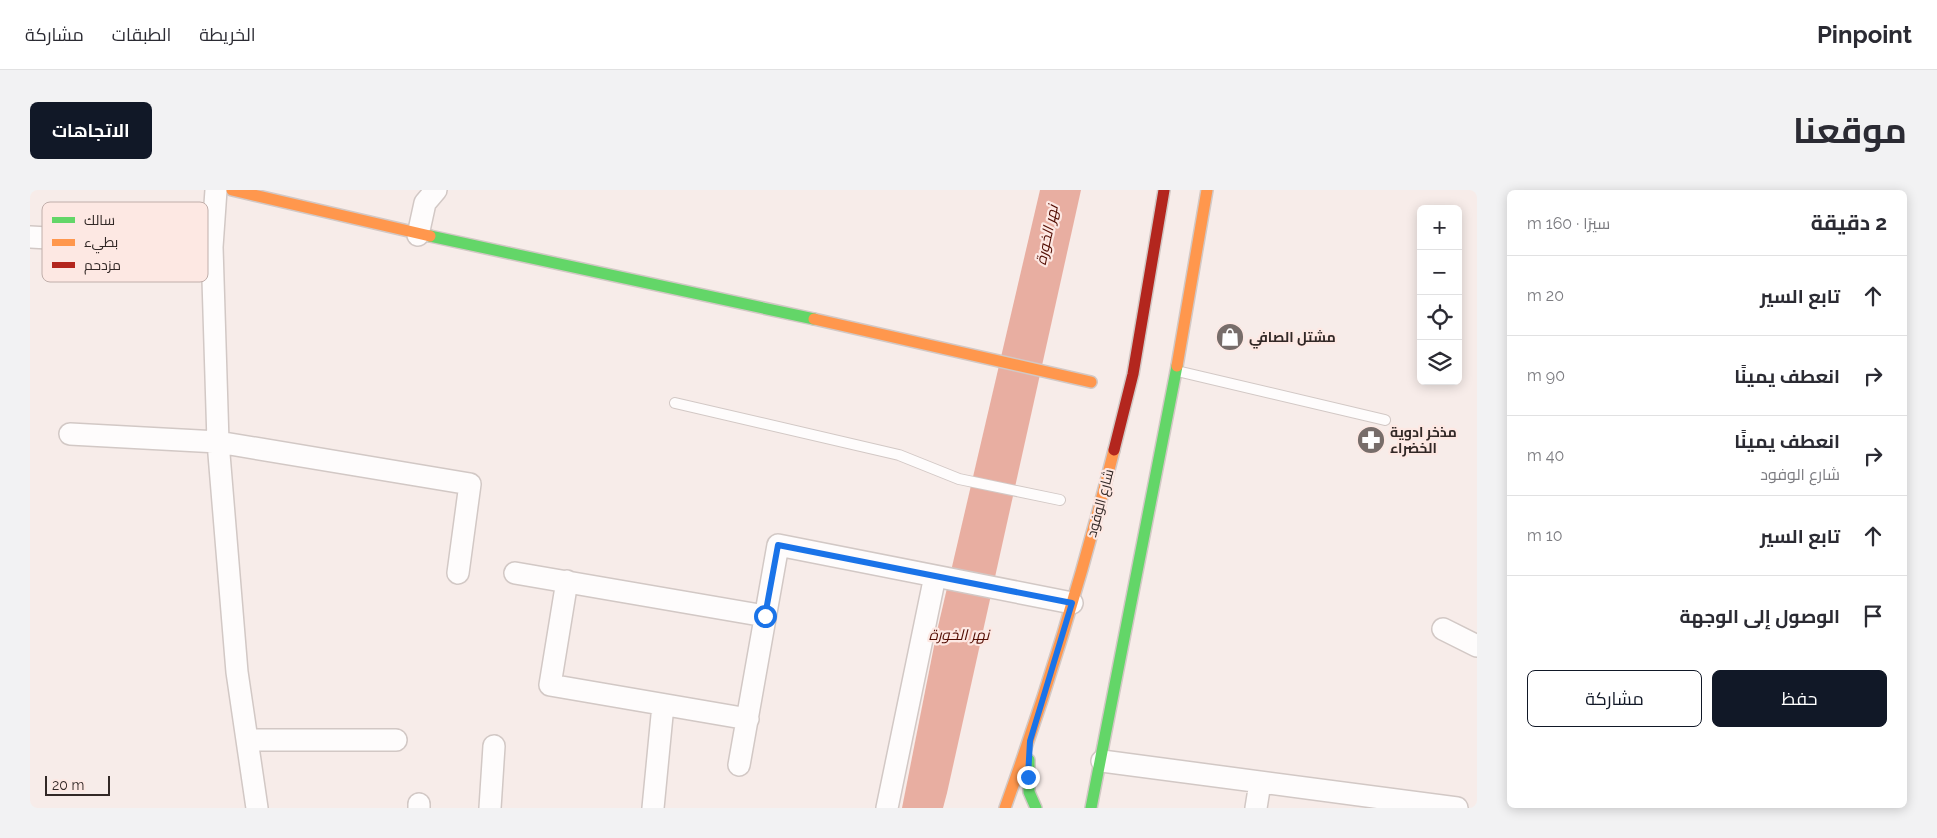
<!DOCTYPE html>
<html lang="ar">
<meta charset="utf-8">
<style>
:root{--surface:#fff;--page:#f2f2f3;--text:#2b2b33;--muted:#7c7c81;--line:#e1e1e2;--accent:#111827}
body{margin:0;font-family:Raleway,Cairo,sans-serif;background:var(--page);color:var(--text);direction:rtl}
.controls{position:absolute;right:15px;top:15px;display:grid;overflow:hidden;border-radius:8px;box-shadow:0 2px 12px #0003}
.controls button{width:45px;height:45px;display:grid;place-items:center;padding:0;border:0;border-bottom:1px solid var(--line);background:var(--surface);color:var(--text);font:25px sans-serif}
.scale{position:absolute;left:15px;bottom:12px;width:65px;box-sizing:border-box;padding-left:5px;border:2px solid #322826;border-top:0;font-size:14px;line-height:18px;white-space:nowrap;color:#322826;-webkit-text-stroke:4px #fde8e3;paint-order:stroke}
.stop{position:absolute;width:15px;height:15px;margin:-11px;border:4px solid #1a73e8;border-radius:50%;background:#fff}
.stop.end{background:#1a73e8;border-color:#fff;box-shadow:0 1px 5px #0008}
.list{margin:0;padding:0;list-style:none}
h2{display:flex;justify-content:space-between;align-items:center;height:65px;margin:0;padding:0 20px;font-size:21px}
h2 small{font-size:16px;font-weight:400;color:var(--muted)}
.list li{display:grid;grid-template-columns:32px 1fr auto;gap:15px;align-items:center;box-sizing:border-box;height:80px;padding:0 20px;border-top:1px solid var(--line)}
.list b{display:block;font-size:19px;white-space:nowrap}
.list p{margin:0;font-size:16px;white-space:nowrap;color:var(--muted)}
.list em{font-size:16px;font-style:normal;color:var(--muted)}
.actions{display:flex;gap:10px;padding:15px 20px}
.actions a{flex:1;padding:11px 0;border:1px solid var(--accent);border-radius:8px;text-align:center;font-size:18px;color:var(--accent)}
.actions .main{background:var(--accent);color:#fff}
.icon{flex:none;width:28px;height:28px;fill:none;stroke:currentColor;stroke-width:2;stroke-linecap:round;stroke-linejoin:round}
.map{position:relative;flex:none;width:1447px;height:618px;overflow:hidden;direction:ltr;border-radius:8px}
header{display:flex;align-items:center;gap:30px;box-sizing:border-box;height:70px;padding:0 25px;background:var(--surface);border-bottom:1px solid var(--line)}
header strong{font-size:24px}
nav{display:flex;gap:28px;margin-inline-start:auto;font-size:18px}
.intro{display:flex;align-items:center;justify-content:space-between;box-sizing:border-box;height:120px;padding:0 30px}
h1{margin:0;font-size:35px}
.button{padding:12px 22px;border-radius:8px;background:var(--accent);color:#fff;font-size:18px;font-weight:700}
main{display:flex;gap:30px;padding:0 30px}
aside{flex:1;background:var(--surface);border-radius:8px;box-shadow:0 2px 12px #0003}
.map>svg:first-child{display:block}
</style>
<header>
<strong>Pinpoint</strong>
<nav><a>الخريطة</a><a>الطبقات</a><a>مشاركة</a></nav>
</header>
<div class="intro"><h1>موقعنا</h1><a class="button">الاتجاهات</a></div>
<main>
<aside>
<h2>2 دقيقة<small>سيرًا · 160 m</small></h2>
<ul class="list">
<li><svg class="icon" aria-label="ahead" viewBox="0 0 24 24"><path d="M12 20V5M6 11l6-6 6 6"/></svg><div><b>تابع السير</b></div><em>20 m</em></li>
<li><svg class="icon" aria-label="right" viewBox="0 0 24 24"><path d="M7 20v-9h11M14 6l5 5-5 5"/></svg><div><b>انعطف يمينًا</b></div><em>90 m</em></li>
<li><svg class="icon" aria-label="right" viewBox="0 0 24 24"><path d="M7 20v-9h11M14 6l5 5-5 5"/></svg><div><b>انعطف يمينًا</b><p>شارع الوفود</p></div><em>40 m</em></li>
<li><svg class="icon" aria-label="ahead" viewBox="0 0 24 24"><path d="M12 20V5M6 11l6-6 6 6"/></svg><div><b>تابع السير</b></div><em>10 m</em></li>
<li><svg class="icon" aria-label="arrive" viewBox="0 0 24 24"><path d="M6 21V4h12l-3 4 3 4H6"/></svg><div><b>الوصول إلى الوجهة</b></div></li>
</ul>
<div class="actions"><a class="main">حفظ</a><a>مشاركة</a></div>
</aside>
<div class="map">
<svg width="1447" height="618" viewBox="0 0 1447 618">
<rect width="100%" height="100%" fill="#f7ece9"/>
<path fill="#e8aea1" d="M1010,0H1051L917,603L913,618H872L907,441Z"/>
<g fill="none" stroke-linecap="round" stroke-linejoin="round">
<defs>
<path id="lane" d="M1147,181L1355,230
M645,213L869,265L929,289L1030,310"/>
<path id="street" d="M186,0L182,57L188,252L207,482L227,618
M388,45L395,13L406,0
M0,47L182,57
M40,244L188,252L440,294L428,383
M485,383L735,426
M537,391L520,495L718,529
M1413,439L1447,456
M217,550H366
M1072,571L1427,618
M709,575L748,355L1042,413
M389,618V614
M460,618L464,556
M623,618L633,515
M857,618L905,386
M1226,618L1230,593"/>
<path id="fast" d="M400,46L784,129
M999,570V602L1006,618
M1061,618L1147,176"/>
<path id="slow" d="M202,0L400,46
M784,129L1061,192
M1147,176L1177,0
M975,618C1017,501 1054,380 1084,260"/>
<path id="jam" d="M1084,260L1103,184L1134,0"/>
</defs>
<use href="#lane" stroke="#d2c8c5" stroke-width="12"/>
<use href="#street" stroke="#d2c8c5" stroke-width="24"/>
<use href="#fast" stroke="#d2c8c5" stroke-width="14"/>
<use href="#slow" stroke="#d2c8c5" stroke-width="14"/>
<use href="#jam" stroke="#d2c8c5" stroke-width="14"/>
<use href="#lane" stroke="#fefcfc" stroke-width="10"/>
<use href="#street" stroke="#fefcfc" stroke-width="21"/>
<use href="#fast" stroke="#63d668" stroke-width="11"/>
<use href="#slow" stroke="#ff974d" stroke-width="11"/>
<use href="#jam" stroke="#b3261e" stroke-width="11"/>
</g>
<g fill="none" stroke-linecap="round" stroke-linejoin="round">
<path stroke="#1a73e8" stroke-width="6" d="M735,426L748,355L1042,413L1000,551L998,587"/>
</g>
<defs>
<symbol id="shop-disc" viewBox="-11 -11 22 22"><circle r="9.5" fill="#776d6a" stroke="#fde8e3"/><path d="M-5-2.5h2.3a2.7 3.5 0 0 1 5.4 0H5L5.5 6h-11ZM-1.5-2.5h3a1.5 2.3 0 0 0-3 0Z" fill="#fff"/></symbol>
<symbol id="pharmacy-disc" viewBox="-11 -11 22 22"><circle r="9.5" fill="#776d6a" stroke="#fde8e3"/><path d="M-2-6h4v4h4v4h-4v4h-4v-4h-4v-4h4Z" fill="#fff"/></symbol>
</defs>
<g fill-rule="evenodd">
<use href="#shop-disc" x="1184" y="131" width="32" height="32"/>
<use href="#pharmacy-disc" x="1325" y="234" width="32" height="32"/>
</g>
<g text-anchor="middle" stroke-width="4.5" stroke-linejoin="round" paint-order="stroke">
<g font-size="14" font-weight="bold" fill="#322826" stroke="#fde8e3" text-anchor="start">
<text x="1219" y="152">مشتل الصافي</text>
<text x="1360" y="247">مذخر ادوية<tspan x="1360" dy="16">الخضراء</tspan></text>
</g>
<g font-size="14" fill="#322826" stroke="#fde8e3">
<text transform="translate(1070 313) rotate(-75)" y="5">شارع الوفود</text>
</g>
<g font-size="15" font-style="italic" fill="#510b00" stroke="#fde8e3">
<text transform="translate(1017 45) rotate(-78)" y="5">نهر الخورة</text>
<text x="929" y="450">نهر الخورة</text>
</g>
</g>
<rect x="12" y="12" width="166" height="80" rx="8" fill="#fde8e3" stroke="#c0aeaa" stroke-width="1"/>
<rect x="22" y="27" width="23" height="6" fill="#63d668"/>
<rect x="22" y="49" width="23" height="7" fill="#ff974d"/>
<rect x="22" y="72" width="23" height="6" fill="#b3261e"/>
<g font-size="14" fill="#322826">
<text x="54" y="35">سالك</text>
<text x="54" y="57">بطيء</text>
<text x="54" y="80">مزدحم</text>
</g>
</svg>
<div class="controls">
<button>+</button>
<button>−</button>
<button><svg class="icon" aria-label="locate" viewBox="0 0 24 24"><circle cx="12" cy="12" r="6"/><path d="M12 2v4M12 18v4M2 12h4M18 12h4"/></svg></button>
<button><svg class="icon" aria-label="layers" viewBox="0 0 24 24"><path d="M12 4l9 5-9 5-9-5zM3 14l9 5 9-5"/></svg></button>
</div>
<div class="scale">20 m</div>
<div class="stop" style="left:735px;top:426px"></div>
<div class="stop end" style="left:998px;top:587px"></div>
</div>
</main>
